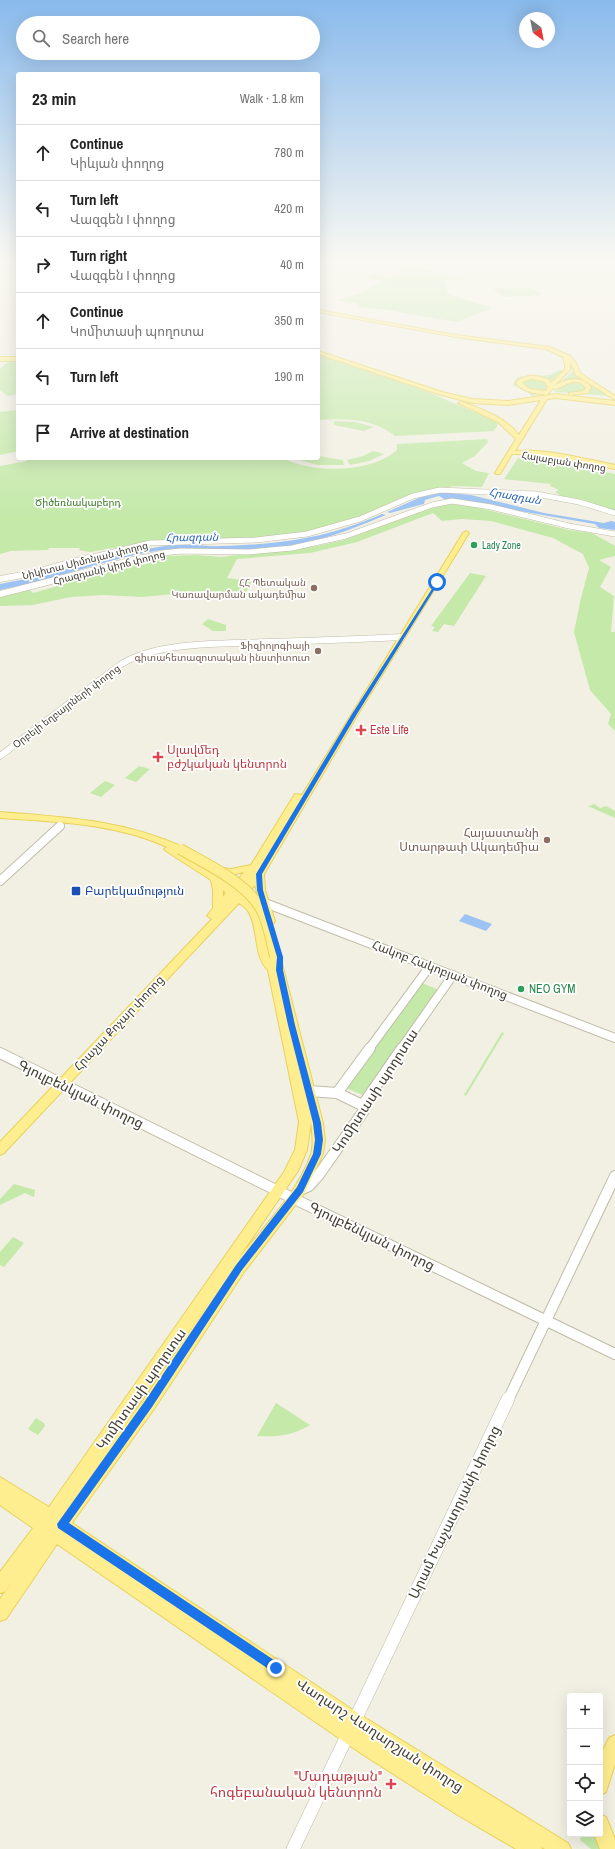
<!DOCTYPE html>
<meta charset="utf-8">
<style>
:root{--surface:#fff;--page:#f6f6f6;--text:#222;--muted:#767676;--line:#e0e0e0}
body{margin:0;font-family:"Archivo Narrow","Noto Sans Armenian",sans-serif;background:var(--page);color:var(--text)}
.controls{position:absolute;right:12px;bottom:12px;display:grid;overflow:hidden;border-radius:4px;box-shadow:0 4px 16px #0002}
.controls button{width:36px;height:36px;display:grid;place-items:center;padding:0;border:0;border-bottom:1px solid var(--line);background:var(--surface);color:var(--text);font:20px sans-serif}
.compass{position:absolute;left:519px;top:12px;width:36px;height:36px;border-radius:50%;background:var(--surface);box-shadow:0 4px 16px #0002;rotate:148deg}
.stop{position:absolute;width:12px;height:12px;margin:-9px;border:3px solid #1a73e8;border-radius:50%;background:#fff}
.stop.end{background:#1a73e8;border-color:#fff;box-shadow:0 1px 4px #0008}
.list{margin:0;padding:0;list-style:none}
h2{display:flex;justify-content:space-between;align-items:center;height:52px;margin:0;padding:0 16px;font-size:17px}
h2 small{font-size:13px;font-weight:400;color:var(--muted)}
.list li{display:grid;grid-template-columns:26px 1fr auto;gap:12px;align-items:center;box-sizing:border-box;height:56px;padding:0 16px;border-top:1px solid var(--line)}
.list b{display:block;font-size:15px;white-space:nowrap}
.list p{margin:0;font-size:13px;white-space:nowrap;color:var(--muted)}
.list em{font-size:13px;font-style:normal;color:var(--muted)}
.icon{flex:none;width:22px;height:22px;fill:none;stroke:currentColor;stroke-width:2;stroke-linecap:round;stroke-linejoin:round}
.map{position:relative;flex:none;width:615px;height:1849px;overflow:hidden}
.search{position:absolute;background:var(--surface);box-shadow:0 4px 16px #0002;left:16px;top:16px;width:304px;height:44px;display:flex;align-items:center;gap:10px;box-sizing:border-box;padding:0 14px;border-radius:22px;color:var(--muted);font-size:15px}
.panel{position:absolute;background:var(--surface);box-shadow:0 4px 16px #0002;left:16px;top:72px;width:304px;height:388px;border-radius:4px}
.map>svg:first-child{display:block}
</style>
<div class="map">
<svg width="615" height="1849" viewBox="0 0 615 1849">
<rect width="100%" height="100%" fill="#f2f0e3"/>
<path fill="#c4e9a9" d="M411,267L465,279L443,281L446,284L447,294L492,308L456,322L382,309L380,310L356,306L359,304L339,300L360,294L386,280L382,281L367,277L376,273L390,278Z
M532,288L542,295L504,297L493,289Z
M318,354L426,391L499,423L494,431L395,436C373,418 345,418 318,420Z
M8,362H18V394L8,396L0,390V369Z
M560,370L563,371L550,382C542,378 525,376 517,382L518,386L529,391L540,393L539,394L532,396L529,393L513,385L516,379L519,377L550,375Z
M574,370L610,396L583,394L590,391L591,388C584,377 570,378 559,384Z
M533,379L543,380L548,384L545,391L533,390L521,385L522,381Z
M577,381L587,388L586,391L575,393L554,392L567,382Z
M18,410V451L0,455V412Z
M334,421L355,422L374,427L364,431L334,425Z
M487,439L488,442L475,456L462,463L476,471L489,473L482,487L452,486L446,489L427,491L401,498L366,515L291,536L214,540L196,538L161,540L90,552L79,550L80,548H49L48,550L11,551L0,554V466L27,461L25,458H283C312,474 372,473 397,450V444Z
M373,451L384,454L369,461L350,465L347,460L363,456Z
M318,456L343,460L344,465H317L300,460L305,458H318Z
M518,458L582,466L615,474V512L565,498L555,492L559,490L550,486L551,484L504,479Z
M450,504L467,505L569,530L592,533L615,546V556L599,560L611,567L600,587L614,596L611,632H615V731L608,724L611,714L590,690L574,632L581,598L589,568L583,554L553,538L491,521L462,519L442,521L433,513L357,542L310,553L237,559L227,578L252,581L242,599H221L206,591L142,597L103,595L71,597L33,605L0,606V596L30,590L33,593L58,586L56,583L77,576L162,556L197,555L221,557L317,546L344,540L433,507Z
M470,573L486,576L454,626L444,624L438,632L432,631L435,627L431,626Z
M208,619L226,625V631H213L202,624Z
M139,766L150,769L136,782L125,778Z
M105,781L115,785L101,797L90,793Z
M594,804L600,808L606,806L615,811V818L588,806Z
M422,983L439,990L365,1096L346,1088Z
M502,1032L504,1033L466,1096L464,1095Z
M14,1184L35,1190L34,1197L25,1193L0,1205V1199Z
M13,1237L24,1243L4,1267L0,1265V1252Z
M276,1403L310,1425C292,1436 277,1437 257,1436Z
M36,1418L44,1423L45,1426L38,1435L28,1429Z
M582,1834H599L606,1849H591L580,1840Z"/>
<path fill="#9cc3f3" d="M442,492L471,495L544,513L604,523L611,521L615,522V530L599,528L595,524C544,516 495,506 444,499L439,496L425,500L424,504L420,505L390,513L387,512L423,496Z
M382,514L386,515C360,526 334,536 306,543C283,549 246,551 222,551C199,551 177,547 155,551C103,560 53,580 0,590V584C58,574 113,553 171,545C188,543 206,547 223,546C282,544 328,538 382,514Z
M465,914L492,924L486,931L459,921Z"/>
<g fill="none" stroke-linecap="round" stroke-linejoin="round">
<path stroke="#cfcdc0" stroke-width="6" stroke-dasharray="6 3" stroke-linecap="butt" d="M547,399L551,391"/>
<defs>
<path id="minor-far4" d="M85,559L150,543L256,540L307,534L360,519L413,496L440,490L536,494L579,502L615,513
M137,559L162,553L181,551L249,552L292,548L346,536L432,505L452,501L491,507L569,526L615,534"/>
<path id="minor-far3" d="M0,579L33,573L88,558
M0,594L141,558
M0,756L120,665C157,641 225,644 268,642C313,641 357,639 402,637"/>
<path id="minor-far2" d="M0,881L60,826
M265,903L615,1038
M369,1049L430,966
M401,1049L453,975"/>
<path id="minor-far1" d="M0,1053L278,1191L615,1354
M309,1091L337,1093L364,1106
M337,1093L370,1048
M300,1190L309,1186L318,1176L363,1112L364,1103L402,1048
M508,1400L615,1176"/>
<path id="minor" d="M354,1722L508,1399
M293,1849L349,1732"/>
<path id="major" d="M318,310L456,335L549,347L570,356L576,363L580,373L615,396V400L576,375L570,362V370L554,386C566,379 581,375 591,387L588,393L569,395V393L584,391L586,388C573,373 564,390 552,389L547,395C535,393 524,393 516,383C525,373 538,375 549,380L551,383L565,369V364L563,357L546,349L456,337L318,312ZM532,379L545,382L548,387L546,391L530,389L522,383L527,380Z
M318,351L442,392L472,399L508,401L556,394L615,401V405L556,398L547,399L515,451C544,448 586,459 615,465V469L561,458L517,454H512L500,474H496L495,473L516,439L498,422L458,403L463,402C483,410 505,417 519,435L541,400L508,405L472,403L438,394L318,354Z
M0,357H18V361H0Z
M466,531L469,533L358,714L264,874L265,890L275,921L274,923H266L265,921L255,885L244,897L255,906L262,919L270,955L275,952L280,956L323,1123L325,1140L323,1154L304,1194L244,1272L154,1409L72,1523L359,1714L568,1843L571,1849H545L541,1847L542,1849H516L456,1814L362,1754L57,1544L6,1619L0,1621V1599L14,1579L6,1591L0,1593V1572L33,1528L0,1505V1477L49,1507L284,1172L295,1150L299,1122L268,970C253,956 259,928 248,911C246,908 242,905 239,903L4,1153L0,1155V1142L212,919L207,916L213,908V890L211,880L166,851L164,849L167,847C115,823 56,822 0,818V812C64,817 124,820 183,847L185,849L180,852L208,869L232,887L244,872L231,875L222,872L220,870L222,868L231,869L251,865L295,794L302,795L463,533ZM223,890L226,893L223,897ZM311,1122C312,1131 314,1144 311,1154C299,1191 262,1229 238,1259L298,1171L307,1150ZM217,1291L144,1399L117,1436Z
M615,1735V1764L606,1792L600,1795V1756L609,1738Z
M600,1814L606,1817L615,1839V1849H600L594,1834H600Z"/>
</defs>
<use href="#minor-far4" stroke="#c1bca8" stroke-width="6"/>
<use href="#minor-far3" stroke="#c1bca8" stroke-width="7"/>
<use href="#minor-far2" stroke="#c1bca8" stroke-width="10"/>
<use href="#minor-far1" stroke="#c1bca8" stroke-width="12"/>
<use href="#minor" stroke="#c1bca8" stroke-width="14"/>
<use href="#major" stroke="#e8d15b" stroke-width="2"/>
<use href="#minor-far4" stroke="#fff" stroke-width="5"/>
<use href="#minor-far3" stroke="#fff" stroke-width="6"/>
<use href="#minor-far2" stroke="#fff" stroke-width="8"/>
<use href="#minor-far1" stroke="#fff" stroke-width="10"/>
<use href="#minor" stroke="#fff" stroke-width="13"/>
<use href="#major" fill="#ffee8f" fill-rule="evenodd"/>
<defs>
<path id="major-bridge" d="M180,849C206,864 246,882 261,909C269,923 271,941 275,956"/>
</defs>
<use href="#major-bridge" stroke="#e8d15b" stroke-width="12" stroke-linecap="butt"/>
<use href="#major-bridge" stroke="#ffee8f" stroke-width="10"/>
</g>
<linearGradient id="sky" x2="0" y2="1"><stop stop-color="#89baec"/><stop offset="0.5" stop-color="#f9f8f2"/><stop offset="1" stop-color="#f9f8f2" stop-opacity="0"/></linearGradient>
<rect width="615" height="518" fill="url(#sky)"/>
<path fill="#1a73e8" d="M437,581L439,582L357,714L262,874L263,890L283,957V970L295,1025L321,1123L323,1140L321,1154L303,1192L242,1270L152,1407L69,1523L280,1664L281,1668L280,1672L276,1674L58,1528L57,1524L145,1401L236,1265L297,1187L313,1154L315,1140L313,1123L288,1025L276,970L277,957L257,890L256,874L352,714Z"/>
<g fill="#2e9e5b" stroke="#fff" stroke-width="1.5">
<circle cx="474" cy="545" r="4"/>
<circle cx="521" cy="989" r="4"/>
</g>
<g fill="#8d6e63" stroke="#fff" stroke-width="1.5">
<circle cx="314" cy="588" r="4"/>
<circle cx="318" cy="651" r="4"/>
<circle cx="547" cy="840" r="4"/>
</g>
<g fill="#e0444e" stroke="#fff" stroke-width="1.5">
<path d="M359 724h4v4h4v4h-4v4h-4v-4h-4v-4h4z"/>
<path d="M156 751h4v4h4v4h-4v4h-4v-4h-4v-4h4z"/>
<path d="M389 1778h4v4h4v4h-4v4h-4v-4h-4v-4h4z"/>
</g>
<rect fill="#1a4fb4" stroke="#fff" stroke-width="1.5" x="71" y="886" width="10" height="10" rx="2"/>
<g text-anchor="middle" stroke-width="3.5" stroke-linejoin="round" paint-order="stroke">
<g font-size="10" fill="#444033" stroke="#fff">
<text transform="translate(564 461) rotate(9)" y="4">Հալաբյան փողոց</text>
<text transform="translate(85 560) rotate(-14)" y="4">Նիկիտա Սիմոնյան փողոց</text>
<text transform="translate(109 567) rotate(-14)" y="4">Հրազդանի կիրճ փողոց</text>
<text transform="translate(66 706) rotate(-37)" y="4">Օրբելի եղբայրների փողոց</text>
</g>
<g font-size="10" fill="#397825" stroke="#fff">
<text x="78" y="506">Ծիծեռնակաբերդ</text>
</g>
<g font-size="10" fill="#27864d" stroke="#fff" text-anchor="start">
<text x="482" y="549">Lady Zone</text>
</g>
<g font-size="10" fill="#785e54" stroke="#fff" text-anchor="end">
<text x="306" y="586">ՀՀ Պետական<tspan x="306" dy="12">Կառավարման ակադեմիա</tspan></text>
<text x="310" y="649">Ֆիզիոլոգիայի<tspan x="310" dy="12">գիտահետազոտական ինստիտուտ</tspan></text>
</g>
<g font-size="11" font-style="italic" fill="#2966b4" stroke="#fff">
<text transform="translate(515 496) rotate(10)" y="4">Հրազդան</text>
<text transform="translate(192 537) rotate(-1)" y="4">Հրազդան</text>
</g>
<g font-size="12" fill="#be3a42" stroke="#fff" text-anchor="start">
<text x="370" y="734">Este Life</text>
<text x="167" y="754">Սլավմեդ<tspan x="167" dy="14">բժշկական կենտրոն</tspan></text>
</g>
<g font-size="12" fill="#785e54" stroke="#fff" text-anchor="end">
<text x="539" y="837">Հայաստանի<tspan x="539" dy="14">Ստարթափ Ակադեմիա</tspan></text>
</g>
<g font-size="12" fill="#164399" stroke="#fff" text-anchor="start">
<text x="85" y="895">Բարեկամություն</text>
</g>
<g font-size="12" fill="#444033" stroke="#fff">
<text transform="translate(440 970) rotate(21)" y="4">Հակոբ Հակոբյան փողոց</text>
<text transform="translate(119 1023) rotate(-47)" y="4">Հրաչյա Քոչար փողոց</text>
</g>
<g font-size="12" fill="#27864d" stroke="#fff" text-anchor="start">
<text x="529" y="993">NEO GYM</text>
</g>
<g font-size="14" fill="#444033" stroke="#fff">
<text transform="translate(375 1091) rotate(-57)" y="5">Կոմիտասի պողոտա</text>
<text transform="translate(81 1094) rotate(26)" y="5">Գյուլբենկյան փողոց</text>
<text transform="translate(372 1236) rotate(26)" y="5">Գյուլբենկյան փողոց</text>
<text transform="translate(141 1389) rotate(-55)" y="5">Կոմիտասի պողոտա</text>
<text transform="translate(454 1512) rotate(-64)" y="5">Արամ Խաչատրյանի փողոց</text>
<text transform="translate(380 1735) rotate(33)" y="5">Վաղարշ Վաղարշյան փողոց</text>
</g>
<g font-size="14" fill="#be3a42" stroke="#fff" text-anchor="end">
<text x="382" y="1781">"Մադաթյան"<tspan x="382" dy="16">հոգեբանական կենտրոն</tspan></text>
</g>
</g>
</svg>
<div class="controls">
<button>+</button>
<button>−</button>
<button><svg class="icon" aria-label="locate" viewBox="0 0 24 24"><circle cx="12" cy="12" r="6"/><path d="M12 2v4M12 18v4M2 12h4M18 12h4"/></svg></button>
<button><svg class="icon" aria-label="layers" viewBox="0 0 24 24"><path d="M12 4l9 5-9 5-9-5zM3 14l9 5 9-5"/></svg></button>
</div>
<svg class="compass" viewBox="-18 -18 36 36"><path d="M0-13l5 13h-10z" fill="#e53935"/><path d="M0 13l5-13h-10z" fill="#767676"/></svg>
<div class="stop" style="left:437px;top:582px"></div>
<div class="stop end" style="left:276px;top:1668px"></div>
<div class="search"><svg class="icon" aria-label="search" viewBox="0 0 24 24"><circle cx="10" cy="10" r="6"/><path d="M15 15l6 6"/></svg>Search here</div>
<section class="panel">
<h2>23 min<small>Walk · 1.8 km</small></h2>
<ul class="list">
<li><svg class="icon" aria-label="ahead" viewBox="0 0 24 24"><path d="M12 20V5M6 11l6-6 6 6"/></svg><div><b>Continue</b><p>Կիևյան փողոց</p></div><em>780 m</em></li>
<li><svg class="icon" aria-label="left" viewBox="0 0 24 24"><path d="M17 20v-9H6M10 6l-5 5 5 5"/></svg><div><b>Turn left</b><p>Վազգեն I փողոց</p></div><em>420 m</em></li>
<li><svg class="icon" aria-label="right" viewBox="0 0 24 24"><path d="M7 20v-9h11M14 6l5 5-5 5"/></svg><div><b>Turn right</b><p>Վազգեն I փողոց</p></div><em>40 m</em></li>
<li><svg class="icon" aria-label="ahead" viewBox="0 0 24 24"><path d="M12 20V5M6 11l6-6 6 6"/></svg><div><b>Continue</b><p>Կոմիտասի պողոտա</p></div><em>350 m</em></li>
<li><svg class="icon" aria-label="left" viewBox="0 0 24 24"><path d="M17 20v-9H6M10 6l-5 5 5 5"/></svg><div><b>Turn left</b></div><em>190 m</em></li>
<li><svg class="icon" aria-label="arrive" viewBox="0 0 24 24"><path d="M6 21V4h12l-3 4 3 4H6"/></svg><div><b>Arrive at destination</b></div></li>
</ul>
</section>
</div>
